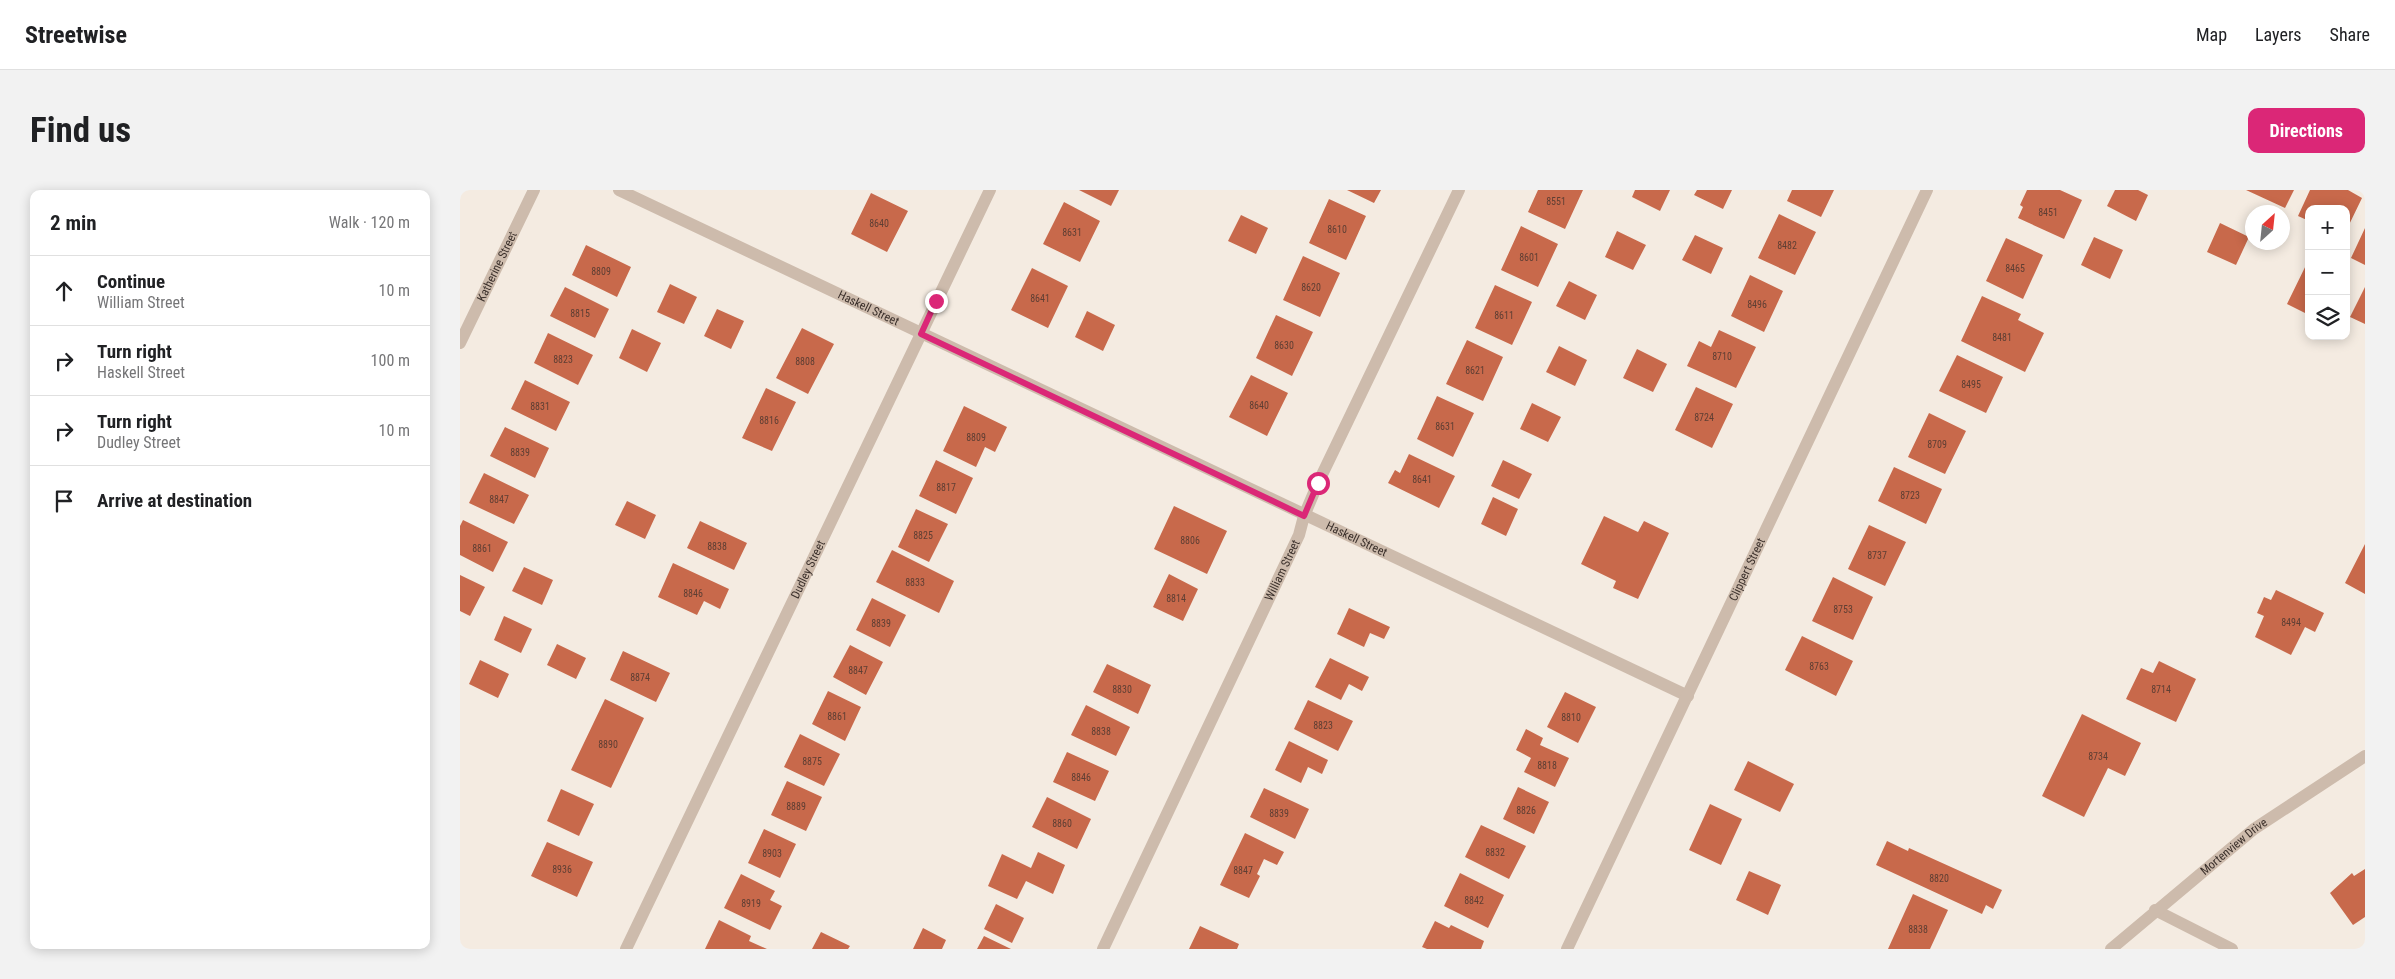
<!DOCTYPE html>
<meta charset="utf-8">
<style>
:root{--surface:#fff;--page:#f2f2f2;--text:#202124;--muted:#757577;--line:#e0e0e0;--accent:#db2777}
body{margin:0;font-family:"Roboto Condensed",sans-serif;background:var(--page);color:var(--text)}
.controls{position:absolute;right:15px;top:15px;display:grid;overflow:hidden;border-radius:10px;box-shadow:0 2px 12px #0003}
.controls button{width:45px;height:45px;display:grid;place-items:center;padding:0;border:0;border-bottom:1px solid var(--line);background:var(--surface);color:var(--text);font:25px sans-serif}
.compass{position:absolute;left:1785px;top:15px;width:45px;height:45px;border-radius:50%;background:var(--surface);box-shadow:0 2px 12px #0003;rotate:27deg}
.stop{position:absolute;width:15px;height:15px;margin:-11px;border:4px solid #db2777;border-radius:50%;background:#fff}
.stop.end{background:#db2777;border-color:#fff;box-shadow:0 1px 5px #0008}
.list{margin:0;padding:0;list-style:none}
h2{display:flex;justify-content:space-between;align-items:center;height:65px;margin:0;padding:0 20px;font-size:21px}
h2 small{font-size:16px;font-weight:400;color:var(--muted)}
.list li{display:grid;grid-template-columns:32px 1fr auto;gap:15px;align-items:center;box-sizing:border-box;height:70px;padding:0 20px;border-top:1px solid var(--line)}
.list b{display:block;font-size:19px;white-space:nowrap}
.list p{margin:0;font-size:16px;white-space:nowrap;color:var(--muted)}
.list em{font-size:16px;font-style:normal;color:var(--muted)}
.icon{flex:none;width:28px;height:28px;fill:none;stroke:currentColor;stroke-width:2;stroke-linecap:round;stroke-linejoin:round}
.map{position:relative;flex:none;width:1905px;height:759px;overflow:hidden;border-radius:10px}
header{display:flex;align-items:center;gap:30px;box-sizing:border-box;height:70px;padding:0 25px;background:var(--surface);border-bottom:1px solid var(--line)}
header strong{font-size:24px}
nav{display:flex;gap:28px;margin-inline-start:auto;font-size:18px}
.intro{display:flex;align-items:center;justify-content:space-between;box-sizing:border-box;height:120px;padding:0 30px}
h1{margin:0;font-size:35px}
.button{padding:12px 22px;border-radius:10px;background:var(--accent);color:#fff;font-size:18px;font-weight:700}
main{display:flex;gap:30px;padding:0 30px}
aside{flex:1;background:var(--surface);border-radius:10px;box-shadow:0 2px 12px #0003}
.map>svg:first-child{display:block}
</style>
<header>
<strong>Streetwise</strong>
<nav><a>Map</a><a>Layers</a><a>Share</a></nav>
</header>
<div class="intro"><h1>Find us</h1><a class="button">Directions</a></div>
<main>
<aside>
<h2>2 min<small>Walk · 120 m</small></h2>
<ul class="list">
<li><svg class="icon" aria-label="ahead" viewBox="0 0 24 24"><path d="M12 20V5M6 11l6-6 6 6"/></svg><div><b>Continue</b><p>William Street</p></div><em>10 m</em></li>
<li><svg class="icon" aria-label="right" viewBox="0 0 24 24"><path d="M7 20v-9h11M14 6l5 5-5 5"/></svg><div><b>Turn right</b><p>Haskell Street</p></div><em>100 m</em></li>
<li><svg class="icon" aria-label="right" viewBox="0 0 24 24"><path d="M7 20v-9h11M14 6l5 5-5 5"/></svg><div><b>Turn right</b><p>Dudley Street</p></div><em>10 m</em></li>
<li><svg class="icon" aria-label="arrive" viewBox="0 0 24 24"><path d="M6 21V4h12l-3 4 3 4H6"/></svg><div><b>Arrive at destination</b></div></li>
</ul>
</aside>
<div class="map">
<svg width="1905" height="759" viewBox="0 0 1905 759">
<rect width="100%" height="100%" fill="#f4ebe1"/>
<path fill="#c8694b" d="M619,0H659L651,16Z
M887,0H921L914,13Z
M1078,0H1123L1105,39L1068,22Z
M1175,0H1210L1200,21L1172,7Z
M1237,0H1272L1263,19L1234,5Z
M1332,0H1374L1361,27L1327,11Z
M1567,0H1600L1622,10L1604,49L1558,28L1563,17L1560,15Z
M1655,0H1678L1688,5L1676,31L1647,16Z
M1786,0H1834L1825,18Z
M1850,0H1888L1902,8L1886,41V19H1849V31L1838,26Z
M411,3L448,21L427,62L391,44Z
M869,9L906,26L886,70L849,53Z
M604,12L640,31L620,72L583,54Z
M1319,24L1356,42L1335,85L1298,68Z
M781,25L808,38L796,64L768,51Z
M1760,33L1789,47L1776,75L1747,62Z
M1061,36L1098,54L1078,97L1041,80Z
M1905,38V75L1891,68Z
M1157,41L1186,55L1173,80L1145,67Z
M1235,45L1263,58L1251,84L1222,70Z
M1634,47L1663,60L1650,89L1621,75Z
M1546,48L1583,65L1563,109L1526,91Z
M126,55L171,77L157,107L112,85Z
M843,66L880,83L860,127L823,110Z
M1849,69V125L1827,114Z
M572,78L608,96L588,138L551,120Z
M1290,85L1323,101L1304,142L1271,126Z
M1109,91L1137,105L1125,130L1096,116Z
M210,94L237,107L224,134L197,122Z
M1035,95L1072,112L1052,155L1015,138Z
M105,97L149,119L135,148L90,126Z
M1905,97V134L1890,127Z
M1522,106L1561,124L1558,130L1584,143L1565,182L1501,151Z
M257,119L284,131L271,159L244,146Z
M627,121L655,135L643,161L615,147Z
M816,125L853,142L832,186L796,168Z
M342,138L374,154L348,204L316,188Z
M172,139L201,153L187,182L159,168Z
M1259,140L1296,157L1276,198L1227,176L1239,151L1251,157Z
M88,143L133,165L118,195L74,173Z
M1007,150L1043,167L1023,211L986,194Z
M1099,156L1127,170L1115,196L1086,182Z
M1177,159L1207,174L1193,202L1163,188Z
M1497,165L1543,187L1526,223L1479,201Z
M791,185L828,203L807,246L769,227Z
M65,190L110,212L96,241L51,219Z
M1236,197L1273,214L1252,258L1215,240Z
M306,198L336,212L312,261L282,248Z
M977,206L1014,223L993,267L957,249Z
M1072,213L1101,227L1088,252L1060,239Z
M504,216L547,237L535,262L525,257L516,277L483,261Z
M1469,223L1506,241L1485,284L1448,267Z
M45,237L89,258L75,288L30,266Z
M949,264L995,286L979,318L928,293L935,280L940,283Z
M476,270L513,288L496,324L459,306Z
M1043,270L1072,284L1059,309L1031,296Z
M1434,277L1482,299L1466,334L1418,311Z
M24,283L69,305L54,334L9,313Z
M1033,307L1058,319L1046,346L1021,334Z
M167,311L196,325L185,349L155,335Z
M714,316L767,341L747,384L694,359Z
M456,319L488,334L469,372L438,357Z
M1144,326L1178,342L1184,331L1209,343L1178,409L1153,398L1156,391L1121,374Z
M3,330L48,352L33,382L0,365V336Z
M240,331L287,353L274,380L227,358Z
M1409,335L1446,352L1425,396L1388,379Z
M1905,354V404L1885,393Z
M432,360L494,391L479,423L416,392Z
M213,373L269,399L260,419L244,411L237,425L198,407Z
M64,377L93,390L82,415L52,401Z
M709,384L738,399L723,431L693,417Z
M0,385L25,397L10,426L0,421Z
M1373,387L1413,407L1393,450L1352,431Z
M1816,400L1864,423L1855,442L1845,437L1831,465L1795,447L1804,426L1797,423L1804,407L1811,410Z
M412,408L446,425L430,457L396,440Z
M889,418L930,437L924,449L910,443L904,457L877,444Z
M44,426L72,439L61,463L34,450Z
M1342,446L1393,471L1376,506L1325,480Z
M97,454L126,468L116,489L87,475Z
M390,455L423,472L406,505L373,487Z
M163,461L210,483L196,512L150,490Z
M870,468L909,487L902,501L889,494L881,510L855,497Z
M20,470L49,484L38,508L9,494Z
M1699,471L1736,489L1716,532L1666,509L1681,478L1693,483Z
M647,474L691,495L678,524L633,502Z
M368,501L401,517L385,551L352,534Z
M1105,502L1136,517L1118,553L1087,537Z
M145,509L184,528L151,598L111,580Z
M848,510L893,531L878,561L834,539Z
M626,515L670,537L656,566L611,545Z
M1622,524L1681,553L1665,586L1648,578L1624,627L1582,606Z
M1066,539L1083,548L1080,555L1109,568L1095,597L1064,582L1071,568L1056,560Z
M340,544L380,564L364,596L324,577Z
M829,551L868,570L862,584L848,577L841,593L815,580Z
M607,562L649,581L635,611L593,592Z
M1288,571L1334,594L1320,622L1274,600Z
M327,591L362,607L346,641L311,625Z
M1058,597L1089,612L1074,644L1043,629Z
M804,598L849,619L835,649L790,627Z
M101,599L134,614L119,646L87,631Z
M587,607L631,629L617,659L572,637Z
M1250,614L1282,629L1261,675L1229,660Z
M1021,635L1066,656L1049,689L1005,667Z
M304,639L336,654L320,688L288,673Z
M785,643L824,662L817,675L804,669L797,684L800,686L789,708L760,695Z
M1427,651L1448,661L1449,658L1542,700L1533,719L1526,715L1522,724L1416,675Z
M87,652L133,672L117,707L71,686Z
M578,662L605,675L593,704L566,691L557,709L528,696L542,664L571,678Z
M1905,679V727L1893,735L1870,703L1892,683L1894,686Z
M1289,681L1321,695L1308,725L1276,710Z
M1000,683L1044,705L1028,738L984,716Z
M281,684L315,701L310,710L322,716L310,740L264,718Z
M1453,704L1488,720L1470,759H1428Z
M536,714L564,728L552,753L524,739Z
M259,730L291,746L289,751L307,759H245Z
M975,731L989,738L991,735L1024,751L1021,759H967L962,757Z
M740,736L779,754L777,759H729Z
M463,738L486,750L482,759H453Z
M361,742L390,756L388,759H352Z
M524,746L551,759H517Z"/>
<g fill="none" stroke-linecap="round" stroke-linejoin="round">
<g stroke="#cdbbac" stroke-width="12">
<path id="s1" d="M159,0L1228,506"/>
<path id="s2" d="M0,153L74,0"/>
<path d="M1695,720L1772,759"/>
<path id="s3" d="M166,759L530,0"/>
<path id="s4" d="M643,759L839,345L844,326L858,293L999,0"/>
<path id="s5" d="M1107,759L1467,0"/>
</g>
<path stroke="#cdbbac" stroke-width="12" id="s6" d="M1651,759L1794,639L1905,566"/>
</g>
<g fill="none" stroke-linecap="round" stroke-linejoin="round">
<path stroke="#db2777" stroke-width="6" d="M476,111L461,144L817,313L844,326L858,293"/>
</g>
<g text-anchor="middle" stroke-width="4" stroke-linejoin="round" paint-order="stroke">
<g font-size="10" fill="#5e3e33">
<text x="1096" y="15">8551</text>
<text x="1588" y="26">8451</text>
<text x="419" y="37">8640</text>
<text x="877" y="43">8610</text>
<text x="612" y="46">8631</text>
<text x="1327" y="59">8482</text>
<text x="1069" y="71">8601</text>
<text x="1555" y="82">8465</text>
<text x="141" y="85">8809</text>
<text x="851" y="101">8620</text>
<text x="580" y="112">8641</text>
<text x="1297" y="118">8496</text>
<text x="120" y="127">8815</text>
<text x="1044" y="129">8611</text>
<text x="1542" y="151">8481</text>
<text x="824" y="159">8630</text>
<text x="1262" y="170">8710</text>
<text x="103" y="173">8823</text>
<text x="345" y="175">8808</text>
<text x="1015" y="184">8621</text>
<text x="1511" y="198">8495</text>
<text x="799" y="219">8640</text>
<text x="80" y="220">8831</text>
<text x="1244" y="231">8724</text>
<text x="309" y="234">8816</text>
<text x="985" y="240">8631</text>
<text x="516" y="251">8809</text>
<text x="1477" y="258">8709</text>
<text x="60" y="266">8839</text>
<text x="962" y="293">8641</text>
<text x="486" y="301">8817</text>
<text x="1450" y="309">8723</text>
<text x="39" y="313">8847</text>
<text x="463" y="349">8825</text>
<text x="730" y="354">8806</text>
<text x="257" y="360">8838</text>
<text x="22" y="362">8861</text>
<text x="1417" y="369">8737</text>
<text x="455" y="396">8833</text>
<text x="233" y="407">8846</text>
<text x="716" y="412">8814</text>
<text x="1383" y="423">8753</text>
<text x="1831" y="436">8494</text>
<text x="421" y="437">8839</text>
<text x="1359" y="480">8763</text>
<text x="398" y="484">8847</text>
<text x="180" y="491">8874</text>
<text x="662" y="503">8830</text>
<text x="1701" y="503">8714</text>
<text x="377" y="530">8861</text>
<text x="1111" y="531">8810</text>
<text x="863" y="539">8823</text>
<text x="641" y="545">8838</text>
<text x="148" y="558">8890</text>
<text x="1638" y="570">8734</text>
<text x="352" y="575">8875</text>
<text x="1087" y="579">8818</text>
<text x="621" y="591">8846</text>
<text x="336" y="620">8889</text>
<text x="1066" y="624">8826</text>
<text x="819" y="627">8839</text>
<text x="602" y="637">8860</text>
<text x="1035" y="666">8832</text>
<text x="312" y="667">8903</text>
<text x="102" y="683">8936</text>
<text x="783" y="684">8847</text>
<text x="1479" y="692">8820</text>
<text x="1014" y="714">8842</text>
<text x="291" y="717">8919</text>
<text x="1458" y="743">8838</text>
</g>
<g font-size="12" fill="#3b302b" stroke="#fbf5ee">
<text dy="4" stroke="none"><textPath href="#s2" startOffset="85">Katherine Street</textPath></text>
<text dy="4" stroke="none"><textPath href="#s1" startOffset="276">Haskell Street</textPath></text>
<text dy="4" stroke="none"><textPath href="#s1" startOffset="816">Haskell Street</textPath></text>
<text dy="4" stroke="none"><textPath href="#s3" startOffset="421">Dudley Street</textPath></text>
<text dy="4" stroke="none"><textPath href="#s4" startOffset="419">William Street</textPath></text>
<text dy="4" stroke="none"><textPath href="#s5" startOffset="420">Clippert Street</textPath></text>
<text dy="4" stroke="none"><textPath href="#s6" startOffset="160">Mortenview Drive</textPath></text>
</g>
</g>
</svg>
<div class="controls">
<button>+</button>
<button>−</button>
<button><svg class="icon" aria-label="layers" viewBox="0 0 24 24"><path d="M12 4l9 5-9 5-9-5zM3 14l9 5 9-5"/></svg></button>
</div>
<svg class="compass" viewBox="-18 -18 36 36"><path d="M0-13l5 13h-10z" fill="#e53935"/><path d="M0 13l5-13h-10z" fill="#757577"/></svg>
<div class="stop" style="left:858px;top:293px"></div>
<div class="stop end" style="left:476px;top:111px"></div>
</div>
</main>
